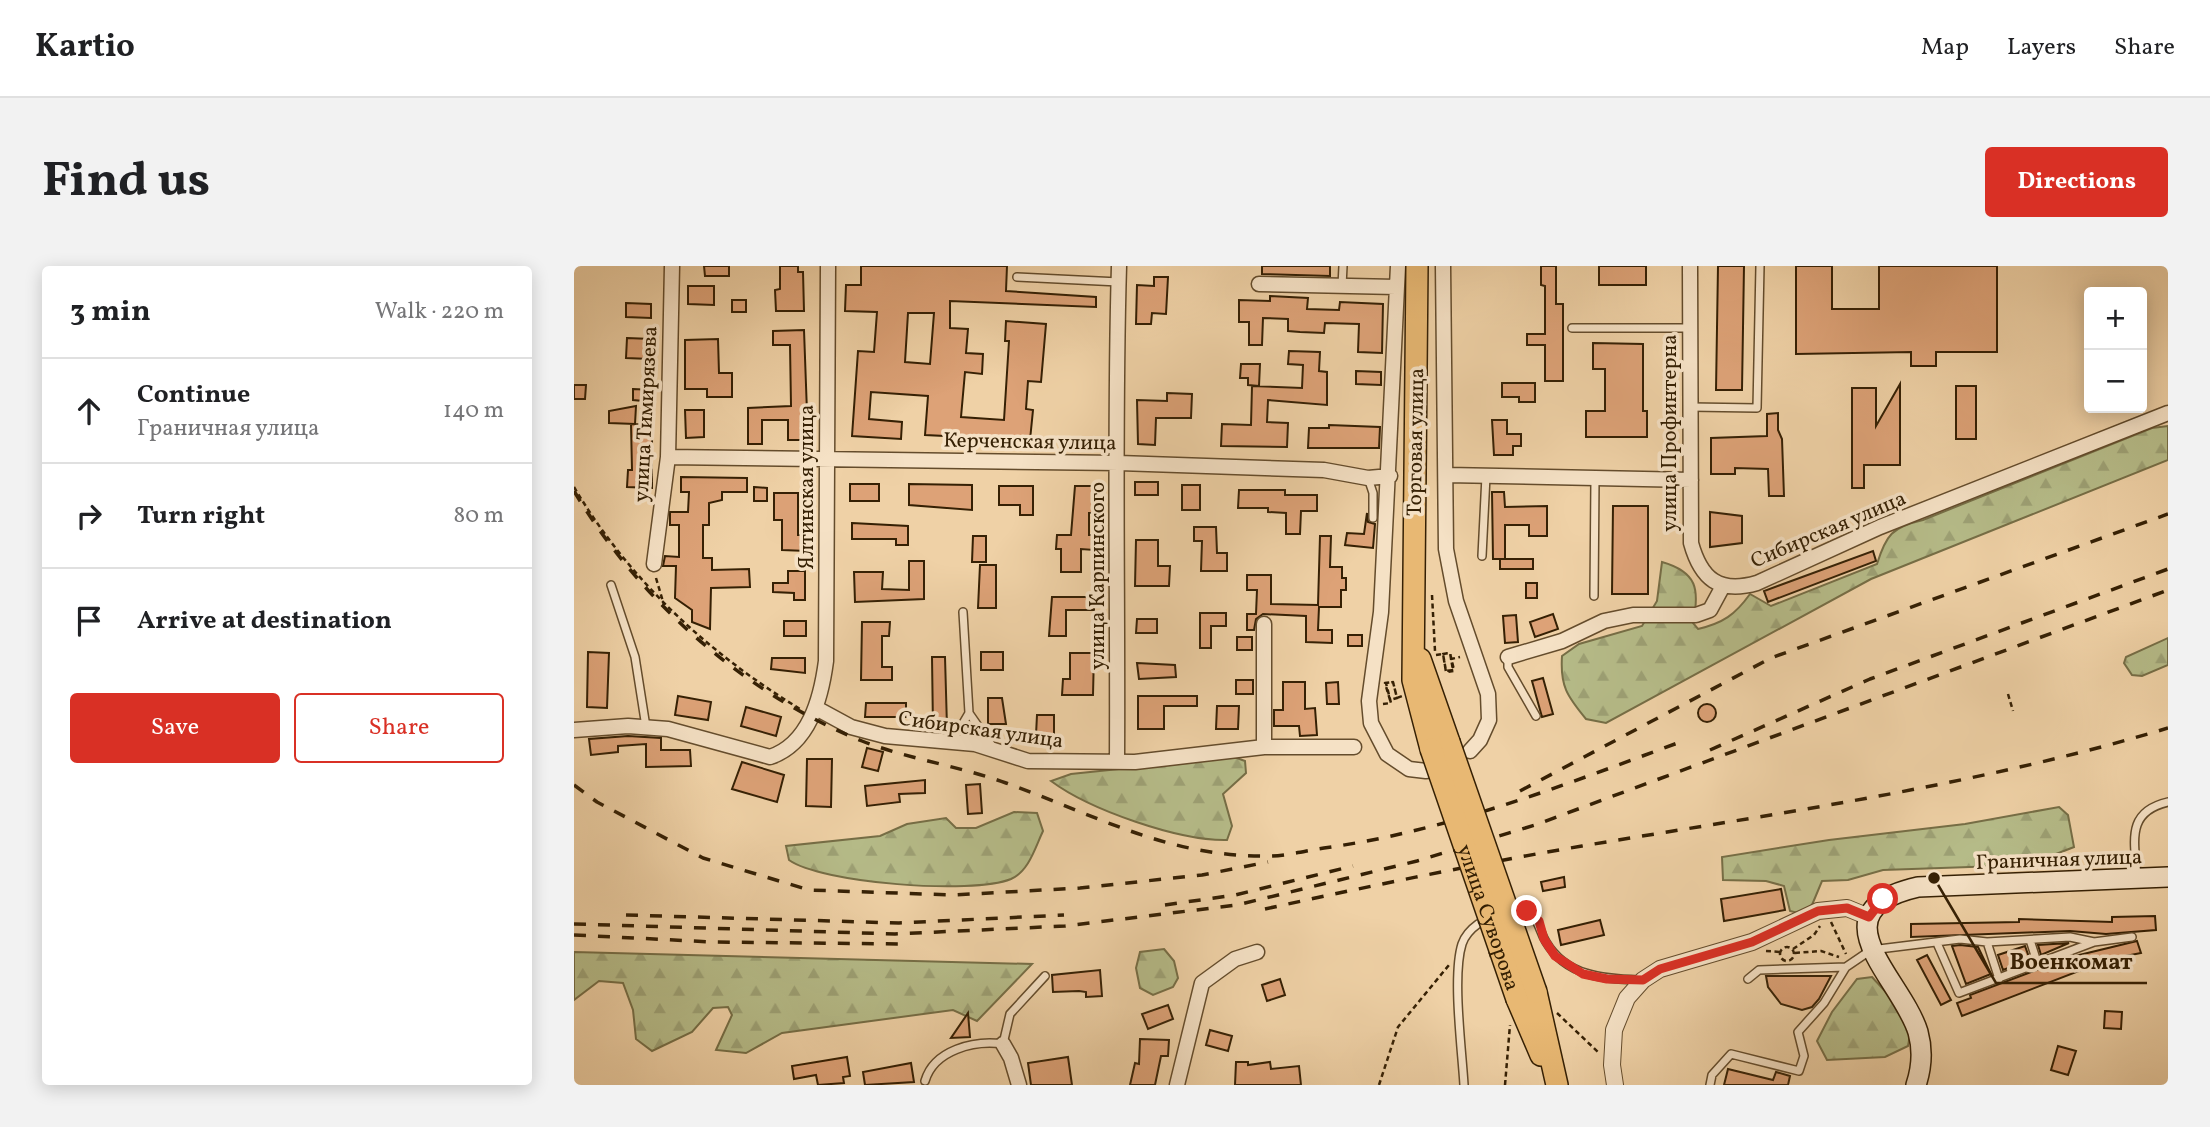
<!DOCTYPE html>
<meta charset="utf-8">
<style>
:root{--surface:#fff;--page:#f2f2f2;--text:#202124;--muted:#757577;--line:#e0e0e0;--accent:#d93025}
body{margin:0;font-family:Vollkorn,serif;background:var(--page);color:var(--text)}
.controls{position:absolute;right:21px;top:21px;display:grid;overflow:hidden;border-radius:7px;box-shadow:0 4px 18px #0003}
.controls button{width:63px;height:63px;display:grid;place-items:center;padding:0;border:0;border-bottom:2px solid var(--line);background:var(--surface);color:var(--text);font:35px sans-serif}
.stop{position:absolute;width:21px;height:21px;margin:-16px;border:5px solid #d93025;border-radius:50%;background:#fff}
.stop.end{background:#d93025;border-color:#fff;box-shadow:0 2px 7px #0008}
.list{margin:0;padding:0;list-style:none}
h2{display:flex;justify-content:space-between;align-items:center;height:91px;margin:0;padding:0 28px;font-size:30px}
h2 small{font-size:23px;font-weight:400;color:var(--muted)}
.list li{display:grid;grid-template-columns:46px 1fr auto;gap:21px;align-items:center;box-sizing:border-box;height:105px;padding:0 28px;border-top:2px solid var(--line)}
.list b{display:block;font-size:26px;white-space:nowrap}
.list p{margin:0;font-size:23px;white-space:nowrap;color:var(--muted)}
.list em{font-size:23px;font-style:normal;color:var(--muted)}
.actions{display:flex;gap:14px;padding:21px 28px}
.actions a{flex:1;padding:16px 0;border:2px solid var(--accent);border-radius:7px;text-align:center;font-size:24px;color:var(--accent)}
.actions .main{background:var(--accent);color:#fff}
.icon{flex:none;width:38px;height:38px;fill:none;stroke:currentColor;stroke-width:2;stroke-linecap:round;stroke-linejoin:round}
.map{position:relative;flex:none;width:1594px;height:819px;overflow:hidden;border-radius:7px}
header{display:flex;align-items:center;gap:42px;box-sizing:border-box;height:98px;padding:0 35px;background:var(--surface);border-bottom:2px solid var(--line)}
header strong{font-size:33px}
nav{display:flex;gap:38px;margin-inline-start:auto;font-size:24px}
.intro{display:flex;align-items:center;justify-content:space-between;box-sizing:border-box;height:168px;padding:0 42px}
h1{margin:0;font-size:49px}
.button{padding:18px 32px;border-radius:7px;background:var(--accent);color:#fff;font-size:24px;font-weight:700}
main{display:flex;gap:42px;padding:0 42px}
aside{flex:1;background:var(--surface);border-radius:7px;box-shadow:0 4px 18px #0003}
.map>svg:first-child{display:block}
</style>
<header>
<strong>Kartio</strong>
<nav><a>Map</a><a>Layers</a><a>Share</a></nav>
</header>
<div class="intro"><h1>Find us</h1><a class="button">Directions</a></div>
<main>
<aside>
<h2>3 min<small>Walk · 220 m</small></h2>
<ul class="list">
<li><svg class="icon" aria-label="ahead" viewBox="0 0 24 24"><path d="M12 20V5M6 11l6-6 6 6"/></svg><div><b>Continue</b><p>Граничная улица</p></div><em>140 m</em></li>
<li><svg class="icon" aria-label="right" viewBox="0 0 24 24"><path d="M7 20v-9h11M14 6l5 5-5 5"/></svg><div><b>Turn right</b></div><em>80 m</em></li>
<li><svg class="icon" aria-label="arrive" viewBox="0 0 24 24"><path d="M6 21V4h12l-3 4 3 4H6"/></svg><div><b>Arrive at destination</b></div></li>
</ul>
<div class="actions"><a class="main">Save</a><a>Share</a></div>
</aside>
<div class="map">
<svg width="1594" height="819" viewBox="0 0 1594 819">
<defs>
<pattern id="forest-firs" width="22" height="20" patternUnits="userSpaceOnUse" patternTransform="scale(1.75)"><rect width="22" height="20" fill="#b6bc89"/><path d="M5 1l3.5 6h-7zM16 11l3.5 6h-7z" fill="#9da175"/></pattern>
</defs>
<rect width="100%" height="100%" fill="#efd1a6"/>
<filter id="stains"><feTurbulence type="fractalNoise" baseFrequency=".00286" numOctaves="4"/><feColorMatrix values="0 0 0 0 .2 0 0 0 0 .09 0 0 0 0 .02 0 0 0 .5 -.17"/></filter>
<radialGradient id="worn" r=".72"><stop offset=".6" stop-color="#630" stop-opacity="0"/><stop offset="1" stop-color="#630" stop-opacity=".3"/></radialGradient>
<path fill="url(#forest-firs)" stroke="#766e46" stroke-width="2" d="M1594,160V194L1297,313L1032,457L1012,453C993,430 986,420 988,390L1005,378L1068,360L1083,335L1088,296C1123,306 1126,323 1119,357L1124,363C1149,357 1161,349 1176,328L1197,340L1303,298C1312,269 1318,261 1349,254L1578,162Z
M1594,372V399L1568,410L1558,409L1550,397L1552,391Z
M660,491L671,495L672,507L649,528L658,560L653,574C605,575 516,544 477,515L497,508Z
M1485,541L1494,549L1500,581L1454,599L1309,604L1274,614L1248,615L1238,639L1224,647L1216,645L1210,620L1192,615L1149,614L1148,591L1255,574L1391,558Z
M440,546L463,547L469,565C461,582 455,605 437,613C398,629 247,617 215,594L212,580L306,570L333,558L372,552L382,562H402Z
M590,683L600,695L604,712L599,721L579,729L566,722L562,702L566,686Z
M0,686L458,698L403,755L379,744L208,767L172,787L142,784L158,749L154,741L139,742L118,766L78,785L62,773L59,744L49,717L25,715L0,734Z
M1298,711C1316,731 1341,752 1334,780L1311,791L1253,794L1243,775L1258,746L1283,713Z"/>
<path fill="#dda277" stroke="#352004" stroke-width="2" fill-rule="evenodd" d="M130,0H155V10H131Z
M206,0H224V6H229L230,45H202L201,24L206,23Z
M287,0H433L432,25L522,31V41L376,35V62L394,63L392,87L409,88L408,108L391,106L387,151L430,154L435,75H431L432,55L472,58L467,116L454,115L452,143L459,144L456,174L351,169L354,130L297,126L295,153L328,156L327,173L278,170L284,85L300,86L303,46L271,45L272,19H287ZM334,47H360L356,98L331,96Z
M688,0H756V10L688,8Z
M967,0H982V38H989V115H971V79H953V68H971V20L967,19Z
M1025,0H1072V19H1025Z
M1144,0H1170L1168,124H1142Z
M1222,0H1258V43H1305V0H1423V86H1362V100H1337V86L1222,88Z
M580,11H594L592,48L578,47L577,58H562L563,19L580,20Z
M114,20H140V39L114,38Z
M696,30L734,32L733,43L765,44L766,36L809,38L808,87L784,86L785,58L751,57L750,67L726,66L714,65V53L689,52L688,79H675V56H665V34L696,35Z
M158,34H172V46H158Z
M52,37L77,38V52L52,51Z
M230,64L234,174H214V154H188V178H174V142L217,140L216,79H199V65Z
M53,72L77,73L76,93L52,92Z
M144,73L145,107H158V131H133V123H111V74Z
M1019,77L1069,78V145H1073V171H1012V145H1031V103H1019Z
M715,85L746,86L745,105L753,106V139L694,134L693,156L714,157L713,181L647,180L648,158L677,159L678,120L728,122L729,99L714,98Z
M667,98H686L685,120L674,119V112H666Z
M782,105L807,106V119L782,118Z
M928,117H961V136H945V131H928Z
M1326,118V199H1290V222H1278V122H1302V160Z
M0,119H12L11,133H0Z
M1382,120H1402V173H1382Z
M59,123L79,124V136L59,134Z
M593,127L618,128L617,152H582L581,179L564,178L563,134L593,135Z
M62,140L61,158L35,157V145Z
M111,144H130V171L112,172Z
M1204,147V164L1208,173L1210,230H1195L1194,203L1161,202V208H1137V172L1193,170V148Z
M918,154H933V168H947V180H939V189H920Z
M57,158L78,159V222L53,221L54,204H58Z
M755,159L806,161L805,182H734L735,162H755Z
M107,211L173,212V226H148V234L135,237V259H129V292H138V304L175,303L176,321L137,322L136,363L118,356V344L101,332L102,300H89L91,290L105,291V259H96V246H114L115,226H107Z
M561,216H584V229H561Z
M276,218H305V235H276Z
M335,218L398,219V244L335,239Z
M608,219H626V244H608Z
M425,220H459V249H446V239H425Z
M501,220H520V247H515V269H520V284L507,283V306H487V283H482L483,269H497Z
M180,221L193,222V235H180Z
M665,224H711V229H743V245H727L726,268H712V247L694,246V242H664Z
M918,226H930L931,241L973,240V270H955V259H931V293H919Z
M200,227H224V269H233V285L208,284V254H200Z
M1039,240H1074V328H1038Z
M1136,246L1168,250V277L1136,281Z
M793,247L794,256L801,258L799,282L771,279L773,267L790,268Z
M278,257L334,260V279H322V273H278Z
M620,261H642L643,287H653V305H627L628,275H620Z
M399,270H412V296H398Z
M746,270H757L756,301H768V312H772V324H767V341H745L744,364H758V377L732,376V350L689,348L682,353L680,364H673V348H682L683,324H673V309H697V338L744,339Z
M562,274H584V300H596L595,320H561Z
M1299,285L1302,295L1194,336L1190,325Z
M926,293H959V303H926Z
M335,295H350V333L281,336L280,306H309L308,323L335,324Z
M406,299H422V342H404Z
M214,305H231V334H220V327L199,326V317H214Z
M952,317H963V332H952Z
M478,331H520V344H492V370H475Z
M626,347H652V360H637V382H626Z
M979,348L984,363L961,371L956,356Z
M942,349L944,376L931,377L929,350Z
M563,353H583V367H562Z
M210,355H232V370H210Z
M288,356H316L315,370H308V401H318V414H287Z
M774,369H788V380H774Z
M663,371H678V384H663Z
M14,386L35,387L33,442L13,441Z
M407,386H429V404H407Z
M496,387H520L519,429H488L489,413H496Z
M358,391H371L373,461L359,462Z
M198,392H231V407L197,403Z
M563,397L601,399L602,411L565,413Z
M969,412L979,448L968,451L958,415Z
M662,414H679V428H662Z
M709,416H731V443L741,442L743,469L726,470L725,460H700V444H709Z
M764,416L765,438H753L752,417Z
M104,430L137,436L134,454L101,449Z
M564,430H623V440H590V463H564Z
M414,432H428L432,458H414Z
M292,437H332V451H291Z
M1124 447a9 9 0 1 1 18 0a9 9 0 1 1-18 0Z
M643,440H665L664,463H642Z
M172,441L207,451L202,470L167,460Z
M463,449H480V469H462Z
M54,470L87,472V484H116L117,500L72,501V478L44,480V486L17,489L15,473Z
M293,482L309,486L304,505L288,501Z
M233,493H258L257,541L232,540Z
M168,496L210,509L203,536L158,523Z
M351,514V527L325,528L326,536L293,540L291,520Z
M406,518L408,547L394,548L392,519Z
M990,611L991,621L969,625L967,616Z
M1207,623L1211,644L1150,655L1147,633Z
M1581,650L1582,664L1532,668L1496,665L1337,671V658L1445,656V653L1538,656V651Z
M1026,654L1030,669L987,679L984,664Z
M1563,675L1567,687L1536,693L1388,750L1383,737L1397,732L1396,729L1497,691Z
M1495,677L1467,689L1464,679Z
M1386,679L1404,681L1417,708L1392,718L1378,680Z
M1451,680L1456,694L1429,704L1424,689Z
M1353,689L1377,734L1367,739L1343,694Z
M526,704L528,730L512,731V726L505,725L479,726L478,709Z
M1192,710H1257L1245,733L1238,741L1228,744L1207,738L1194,721Z
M706,713L711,729L693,735L688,719Z
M594,739L599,753L574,763L568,748Z
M1531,745L1548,746L1547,763L1530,762Z
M394,747L396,771L377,772Z
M636,764L658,770L654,785L632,779Z
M566,773L595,774L594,790H587L581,819H556L561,797L565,798Z
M1484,780L1502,785L1494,809L1477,804Z
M273,791L276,810L269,811L270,817L244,819L242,809L220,813L218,800Z
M494,791L498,819H457L454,797Z
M662,796H674V799L696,796L697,803L725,800L727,819H661Z
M337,797L340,816L291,819L289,806Z
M1154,803L1199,814L1202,806L1216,810L1214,819H1150Z"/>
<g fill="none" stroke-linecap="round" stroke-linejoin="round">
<defs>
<path id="service" d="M443,11L545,16
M768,20L769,0
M998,62H1116
M1116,141L1183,142L1186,0
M794,212L799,227V252
M908,290L912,210
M37,319L61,391L72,461
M1020,330L1021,213
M389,346L395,447L418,480
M934,391V401L962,450
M378,476L395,447
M1563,612C1561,576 1551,546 1594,536
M951,645C966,653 964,663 972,676C992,710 1029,713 1065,714
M1456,674L1464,699
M1413,676L1425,713
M1363,677L1385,727L1520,676L1558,671
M1174,713L1185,704L1272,701
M351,815C360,784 400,774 429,778L436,748L471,710
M890,819C888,784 878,710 888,678C891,669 897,663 904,658
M1136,819L1138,809L1157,788L1225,805L1230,790L1224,766L1250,737L1272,701L1297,684L1386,673L1413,676L1496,671L1520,676"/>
<path id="minor" d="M824,0L807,346L795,435L797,457L813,488L835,503L852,505
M869,0L872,283L882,335L914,428L915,454L906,474L896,485
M1116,0L1117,277C1127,313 1145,328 1183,317L1306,261L1594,147
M685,18L822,21
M94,191L545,197L750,204L794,212L816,210
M873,209L1117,214
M80,298L94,191L98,0
M934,391L988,375L1030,355L1059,349H1122L1136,344L1149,320
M242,442L277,461L311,470L401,478L454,495L561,496L690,481H780
M0,464L54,460L94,463L196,491C235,478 247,433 252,395L254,0
M690,481V358
M543,494C544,329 540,164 545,0
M429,778L437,792L445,819
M603,819L628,717L661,693L683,686"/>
<path id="tertiary" d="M1041,819L1038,799L1040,764L1053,732L1069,714L1086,703L1178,676L1244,645L1273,642L1295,651"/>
<path id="secondary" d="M1342,819C1348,801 1349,784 1344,766C1328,713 1238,645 1344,621L1594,611"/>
<path id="primary" d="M843,0L839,414L857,483
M846,393L875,476
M962,726L983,819
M943,733L967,789"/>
</defs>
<use href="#service" stroke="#644c2c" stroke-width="10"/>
<use href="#minor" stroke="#644c2c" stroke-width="17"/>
<use href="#tertiary" stroke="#644c2c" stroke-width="18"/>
<use href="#secondary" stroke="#352004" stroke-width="22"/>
<use href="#primary" stroke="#352004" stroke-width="24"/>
<path stroke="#352004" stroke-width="2.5" stroke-dasharray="5 3.5" stroke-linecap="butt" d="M0,221C55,314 134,387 226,443
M82,312L90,339
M858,329L861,385
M862,389L869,388L872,405L879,404L876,387L869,388L872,406L880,404L876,387L869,388L872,406L880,405L877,393L886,391
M1434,428L1439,445
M809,438L817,437L812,417L819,416L823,432L816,434L811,417L819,416L823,432L828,430
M1257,656L1272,688
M1206 688a7 7 0 1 1 14 0a7 7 0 1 1-14 0Z
M1219,683L1240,669L1246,660
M1192,685L1206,686
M1221,687L1247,685L1265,691
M983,747L1024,786
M805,819L824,761L875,699
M931,819L936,759"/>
<use href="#service" stroke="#f5e1c5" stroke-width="7"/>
<use href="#minor" stroke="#f5e1c5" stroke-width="14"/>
<use href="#tertiary" stroke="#f5e1c5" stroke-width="16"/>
<use href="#secondary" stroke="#f5e1c5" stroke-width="19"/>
<use href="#primary" stroke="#e8b873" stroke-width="21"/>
<path stroke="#352004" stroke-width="3.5" stroke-dasharray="12 12" stroke-linecap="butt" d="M0,225C66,335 169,427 288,475C334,493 385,500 432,517C519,548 592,590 688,590C709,591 730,585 750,582C875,565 992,518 1109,475
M1136,484L1296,413L1594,303
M0,519L23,536L129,592L235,624L379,629L506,622L628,609L694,596
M946,525L1197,392L1594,248
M591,639L661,629L779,600
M691,643C796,620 902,598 1008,580C1205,547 1402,520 1594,462
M52,649L325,657L490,649
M0,658L321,668L491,660L663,639L843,595L961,559L1594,324
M0,669L139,676L325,678"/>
<defs>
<g id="primary-bridge">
<path d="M875,476L962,726"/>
<path id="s1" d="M857,483L943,733"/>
</g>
</defs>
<use href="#primary-bridge" stroke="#352004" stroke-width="24" stroke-linecap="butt"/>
<use href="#primary-bridge" stroke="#e8b873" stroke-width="21"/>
</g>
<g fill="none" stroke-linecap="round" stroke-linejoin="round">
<path stroke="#d93025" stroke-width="9" d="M953,645L965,655L970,673L981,690L1009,708L1033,713L1069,714L1086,703L1178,676L1244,645L1273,642L1295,651L1309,633"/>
</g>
<g text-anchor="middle" stroke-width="7" stroke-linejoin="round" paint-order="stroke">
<g font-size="21" fill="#352004" stroke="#f5e1c5">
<text transform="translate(71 148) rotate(-87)" y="7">улица Тимирязева</text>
<text transform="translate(1095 167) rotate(-90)" y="7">улица Профинтерна</text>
<text transform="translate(456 175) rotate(1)" y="7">Керченская улица</text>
<text transform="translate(841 176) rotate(-89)" y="7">Торговая улица</text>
<text transform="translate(232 221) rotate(-90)" y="7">Ялтинская улица</text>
<text transform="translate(1254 263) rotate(-23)" y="7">Сибирская улица</text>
<text transform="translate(523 310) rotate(-90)" y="7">улица Карпинского</text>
<text transform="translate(407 463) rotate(8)" y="7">Сибирская улица</text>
<text transform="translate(1485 593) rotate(-2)" y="7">Граничная улица</text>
<text dy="7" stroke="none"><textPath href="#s1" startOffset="178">улица Суворова</textPath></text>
</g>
</g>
<path fill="none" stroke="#352004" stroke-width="2.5" d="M1360 612L1422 717H1573"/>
<circle fill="#352004" stroke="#f5e1c5" stroke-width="2.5" cx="1360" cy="612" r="7"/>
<g font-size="23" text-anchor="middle" font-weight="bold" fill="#352004" stroke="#f5e1c5" stroke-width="7" stroke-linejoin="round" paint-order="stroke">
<text x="1497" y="703">Военкомат</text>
</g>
<rect width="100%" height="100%" filter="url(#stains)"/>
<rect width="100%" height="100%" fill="url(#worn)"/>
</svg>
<div class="controls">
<button>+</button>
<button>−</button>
</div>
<div class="stop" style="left:1309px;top:633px"></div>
<div class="stop end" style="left:953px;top:645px"></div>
</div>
</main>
